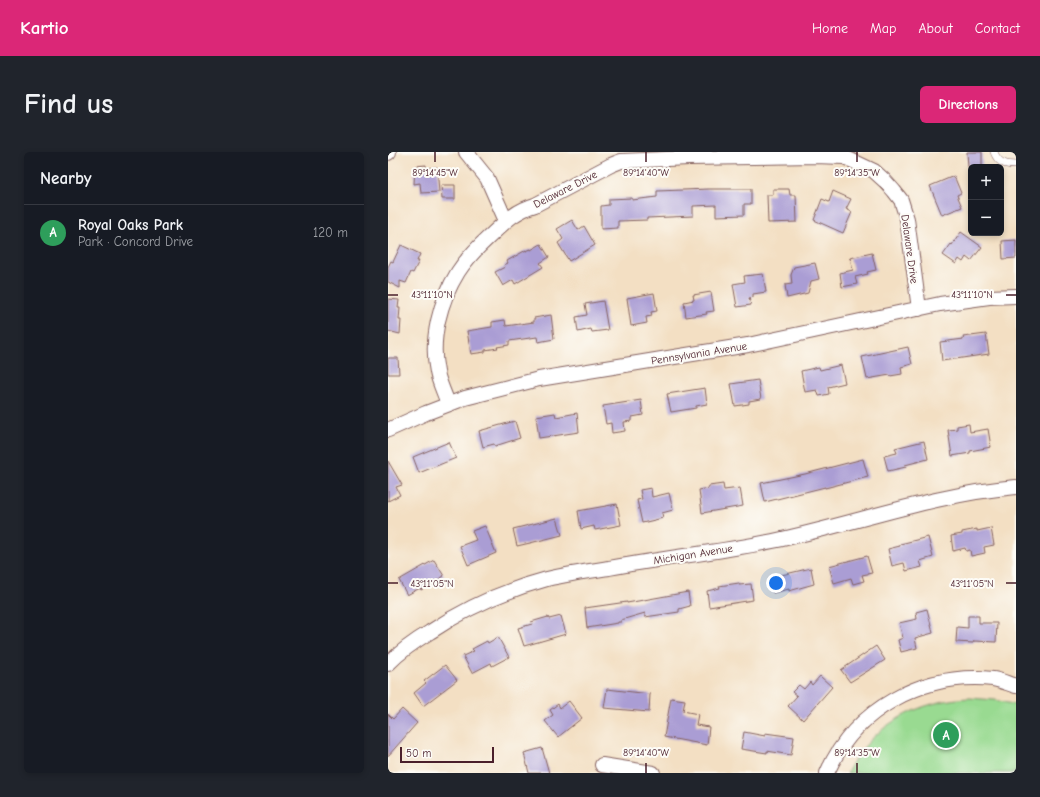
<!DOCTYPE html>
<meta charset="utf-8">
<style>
:root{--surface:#171b24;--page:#20242c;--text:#f1f3f6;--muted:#9ea1a6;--line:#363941;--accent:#db2777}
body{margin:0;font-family:"Comic Neue",sans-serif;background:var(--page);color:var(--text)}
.controls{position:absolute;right:12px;top:12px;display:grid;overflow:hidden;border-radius:6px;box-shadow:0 2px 6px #0003}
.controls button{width:36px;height:36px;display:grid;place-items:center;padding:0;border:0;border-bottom:1px solid var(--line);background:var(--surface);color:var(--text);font:20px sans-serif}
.scale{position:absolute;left:12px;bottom:10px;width:94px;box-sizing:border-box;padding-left:4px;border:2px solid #4a1f2b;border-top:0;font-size:11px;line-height:14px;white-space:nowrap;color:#4a1f2b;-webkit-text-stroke:3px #fdfcf7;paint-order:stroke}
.you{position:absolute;left:388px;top:431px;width:14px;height:14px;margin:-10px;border:3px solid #fff;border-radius:50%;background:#1a73e8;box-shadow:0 0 0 6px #1a73e833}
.badge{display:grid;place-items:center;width:26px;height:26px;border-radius:50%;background:var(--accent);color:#fff;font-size:13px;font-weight:700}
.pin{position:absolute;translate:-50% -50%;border:2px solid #fff;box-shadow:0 1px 4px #0006}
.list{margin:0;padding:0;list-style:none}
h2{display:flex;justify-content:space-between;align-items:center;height:52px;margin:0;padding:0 16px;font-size:17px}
h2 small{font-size:13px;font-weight:400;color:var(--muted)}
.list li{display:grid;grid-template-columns:26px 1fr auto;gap:12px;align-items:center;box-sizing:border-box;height:56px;padding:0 16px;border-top:1px solid var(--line)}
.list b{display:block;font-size:15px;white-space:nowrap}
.list p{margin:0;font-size:13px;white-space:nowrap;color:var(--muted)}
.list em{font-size:13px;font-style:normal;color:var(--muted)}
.map{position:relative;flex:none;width:628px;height:621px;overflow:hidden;border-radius:6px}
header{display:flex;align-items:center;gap:24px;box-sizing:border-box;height:56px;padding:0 20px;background:var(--accent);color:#fff}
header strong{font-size:19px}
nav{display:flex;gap:22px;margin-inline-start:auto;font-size:14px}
.intro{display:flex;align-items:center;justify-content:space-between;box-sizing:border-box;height:96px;padding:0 24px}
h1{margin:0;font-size:28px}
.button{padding:10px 18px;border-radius:6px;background:var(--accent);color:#fff;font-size:14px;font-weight:700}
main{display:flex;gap:24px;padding:0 24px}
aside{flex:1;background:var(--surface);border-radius:6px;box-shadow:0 2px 6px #0003}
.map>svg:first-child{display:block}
</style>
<header>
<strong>Kartio</strong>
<nav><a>Home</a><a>Map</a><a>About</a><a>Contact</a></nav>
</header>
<div class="intro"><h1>Find us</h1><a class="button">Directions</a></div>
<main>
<aside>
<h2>Nearby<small></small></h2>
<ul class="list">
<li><span class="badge" style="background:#2e9e5b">A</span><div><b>Royal Oaks Park</b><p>Park · Concord Drive</p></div><em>120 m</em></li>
</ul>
</aside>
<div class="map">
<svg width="628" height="621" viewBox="0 0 628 621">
<rect width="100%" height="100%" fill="#fdfcf7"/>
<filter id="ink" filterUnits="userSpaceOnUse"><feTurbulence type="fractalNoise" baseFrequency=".025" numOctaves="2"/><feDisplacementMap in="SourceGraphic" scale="8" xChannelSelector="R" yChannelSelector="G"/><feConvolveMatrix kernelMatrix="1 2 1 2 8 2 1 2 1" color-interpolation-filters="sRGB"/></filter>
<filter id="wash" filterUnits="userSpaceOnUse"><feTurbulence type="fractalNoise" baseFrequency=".012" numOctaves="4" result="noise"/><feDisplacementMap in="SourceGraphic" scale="16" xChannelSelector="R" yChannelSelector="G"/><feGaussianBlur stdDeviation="0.9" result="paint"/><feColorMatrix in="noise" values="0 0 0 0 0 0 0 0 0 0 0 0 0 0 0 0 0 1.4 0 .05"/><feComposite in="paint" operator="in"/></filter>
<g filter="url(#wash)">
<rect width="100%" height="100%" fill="#f3dfc3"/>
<path fill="#99da91" stroke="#727c5e" d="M582,546L607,548L628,553V621H459C483,574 530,548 582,546Z"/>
<g id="blocks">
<path fill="#aa9dd4" d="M579,0H594V15H580Z
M38,13V16L49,15L51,40L33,41L32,31L26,32L27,14Z
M566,24L573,41L569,43L574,55L554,63L542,34Z
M53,33H67V47H54Z
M321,37H363V52H356V63L328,64V53L305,54V64L259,66V68L230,69V76L213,77V54L221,53V47L244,46V48L269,45V39Z
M385,37H401L402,43H408L409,70L380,71L379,43H385Z
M445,39L463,47L458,57L464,60L455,81L426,68L434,47L441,50Z
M184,68L190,78L196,74L207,93L181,109L170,91L175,87L169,77Z
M573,80L594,95L583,109L578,105L575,110L571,107L568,112L555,103L563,92L564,93Z
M628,88V106L615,107L614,89Z
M153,92L161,105L152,111L155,115L127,132L125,128L115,134L107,120L117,115L116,113L120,111L119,109L138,98V99L143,97V98Z
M13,93L32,102L29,109H31L25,121L23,120L18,131L12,129V136L0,130V115L3,109L5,110Z
M484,101L488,118L479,120L480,122L467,125L469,132L454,135L452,121L465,118L462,106Z
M427,111L431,127L423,129L420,141L399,146L397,133L404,132L403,123L406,115Z
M375,122L378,140L365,142V145L361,146L363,153L349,155L345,132L357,130L356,124Z
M323,140L326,159L318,160L319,162L298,165L296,150L306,148L305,143Z
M266,141L269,159L263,160L264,164L258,165L259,171L243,174L239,146Z
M0,147L11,148L10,156H12L11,168H13L12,182L0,179Z
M215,149L220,178L204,180L203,177L190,180L188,165L199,163L197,152Z
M163,163L166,187L150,190L149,185L121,189V193L109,195L110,196L97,198V200L83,202L79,179L104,175V170L117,168L118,174L146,170V166Z
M598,182L601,202L554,209L552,190L576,187L575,185Z
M520,195L524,212L513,215L514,222L502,224V223L479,227L474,205Z
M0,206H10L11,222H0Z
M453,213L457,231L440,235L441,242L431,244L429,238L417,240L413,219L431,215L432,218Z
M370,228L373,247L361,249V252L347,254L343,232Z
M317,236L319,252L308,254V256L283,260L279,242Z
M253,248L255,263L244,265V269L236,270L237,279L224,281L223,271L218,272L215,254Z
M167,261L168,265L189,261L191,280L151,286L148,264Z
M127,269L132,286L107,294L106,292L95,295L91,279Z
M581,272L582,280L600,277L603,295L582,299V301L564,304L560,278L569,277V274Z
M536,289L540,307L517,313L518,315L500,319L496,304L509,301L507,296Z
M61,290L68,306L31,321L25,305Z
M475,307L480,325L437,336V335L377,350L373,331L417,322Z
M0,309L14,333L8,335L12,343L0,349Z
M335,332L336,338L352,336L355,354L314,361L311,338L321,336V334Z
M263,336L264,345L281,341L285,358L274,361L275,366L254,371L249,348L254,347L252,338Z
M229,352L233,373L207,378L206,374L193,377L190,359Z
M169,366L174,383L142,391L129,394L125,377Z
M97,374L108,401L80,413L72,394L88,388L84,379Z
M603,376L606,393L596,395L597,401L583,404L582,398L578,399L577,396L565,399L563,384L574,382V380L589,377V379Z
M540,385L545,405L532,409L534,415L518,419L516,411L504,414L500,397L512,394V392Z
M479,404L484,421L474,423L476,429L465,432L463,426L446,431L441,414Z
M46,408L56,424L33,438L32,436L19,443L11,428Z
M423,416L426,432L401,439V437L385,441L381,426Z
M351,431V433L363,432L365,448L321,455L319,439L332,436L331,434Z
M300,440L302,454L291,457V460L257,465V461L233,468V470H230V471L199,476L197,456L239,450V451Z
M539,457L545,481L527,486L529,496L513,500L510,488L515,486L511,471L529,467L528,460Z
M173,464L178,482L136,494L130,476L144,472L143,470L160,465L161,467Z
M580,464H591V471H609L608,490L586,489L585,491L568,490L569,475L580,476Z
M110,485L121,505L104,514L103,511L84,521L75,504L86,499L84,497L99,489L100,491Z
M488,494L497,508L462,530L453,518Z
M57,513L69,528L35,554L26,541L38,531L36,529Z
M432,524L444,535L415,568L400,554L409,544L404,540L411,533L416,537L422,530L424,533Z
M219,537L262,542L261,560L216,556Z
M283,546L297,548L295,559L310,562L308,573L321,575L319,593L276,585Z
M181,549L194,566L170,585L157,569L165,563L162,558L170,552L172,556Z
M14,557L29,571L0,604V562L5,567Z
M356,580L377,584V581L406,585L403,603L379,599V601L353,597Z
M154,596L161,621H141L136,601Z"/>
</g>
</g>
<g filter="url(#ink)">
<use href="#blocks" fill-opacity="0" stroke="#856260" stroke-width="1"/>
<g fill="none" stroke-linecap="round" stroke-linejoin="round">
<defs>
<path id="service" d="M606,0C610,11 617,13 628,13"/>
<path id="minor" d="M78,0L99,26L118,69
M0,1L1,0
M60,252C57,242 51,231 49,220C42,187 52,149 70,120C79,106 90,95 102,84C117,70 127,59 147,53L223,13L233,9L301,6L426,4L456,5L467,10L486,19L497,29L506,39L513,48L519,67L531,157
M0,278L38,261L77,246L151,227L360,193L552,152L601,145L628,144
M0,512C12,500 27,489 42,480C78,456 118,438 159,427C180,422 201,419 221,416C276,406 331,400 385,389C466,372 546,342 628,335
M214,613L265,621
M439,621C467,557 535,520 605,527C612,528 621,532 628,534"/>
</defs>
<use href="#service" stroke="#856260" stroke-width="8"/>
<use href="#minor" stroke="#856260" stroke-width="16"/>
<use href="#service" stroke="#fff" stroke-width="7"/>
<use href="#minor" stroke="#fff" stroke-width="14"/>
</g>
</g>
<path fill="none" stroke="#4a1f2b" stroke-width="1.5" d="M47,0V10M258,0V10M469,0V10M0,143H10M618,143H628M0,431H10M618,431H628M258,611V621M469,611V621"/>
<g text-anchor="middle" stroke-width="4" stroke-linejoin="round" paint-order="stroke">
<g font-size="11" fill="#4a1f2b" stroke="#fdfcf7">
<text transform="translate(177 37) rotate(-27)" y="4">Delaware Drive</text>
<text transform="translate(522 97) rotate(82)" y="4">Delaware Drive</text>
<text transform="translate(311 201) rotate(-9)" y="4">Pennsylvania Avenue</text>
<text transform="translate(305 402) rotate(-9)" y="4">Michigan Avenue</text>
</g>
</g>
<g font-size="10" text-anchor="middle" fill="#4a1f2b" stroke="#fdfcf7" stroke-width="4" stroke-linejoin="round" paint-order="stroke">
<text x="47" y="24">89°14'45"W</text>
<text x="258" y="24">89°14'40"W</text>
<text x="469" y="24">89°14'35"W</text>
<text x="44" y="146">43°11'10"N</text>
<text x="584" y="146">43°11'10"N</text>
<text x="44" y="435">43°11'05"N</text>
<text x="584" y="435">43°11'05"N</text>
<text x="258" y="604">89°14'40"W</text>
<text x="469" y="604">89°14'35"W</text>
</g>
</svg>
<div class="controls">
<button>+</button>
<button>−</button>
</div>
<div class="scale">50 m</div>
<div class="you"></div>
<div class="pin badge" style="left:558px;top:583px;background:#2e9e5b">A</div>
</div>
</main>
